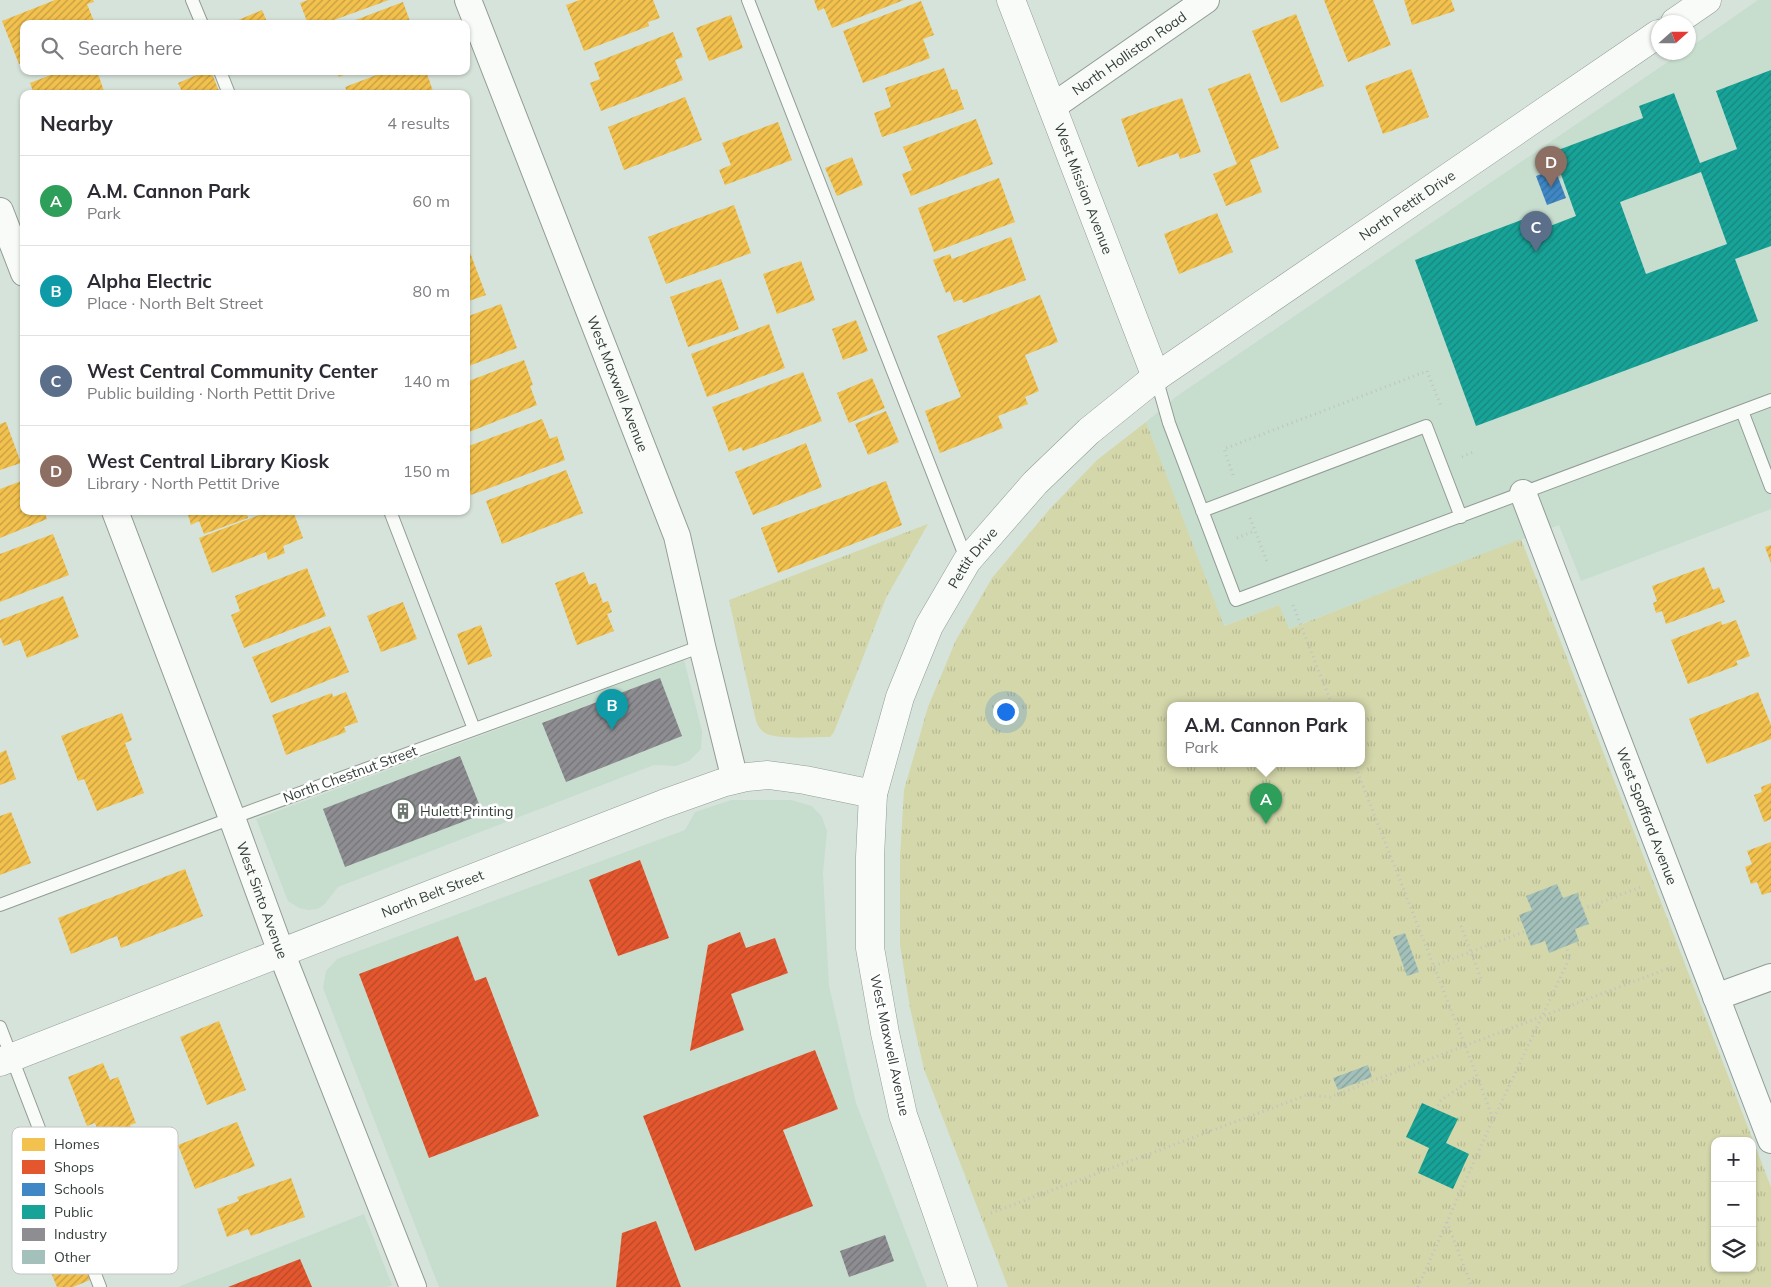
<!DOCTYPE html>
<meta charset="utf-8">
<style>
:root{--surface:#fff;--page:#f7f7f7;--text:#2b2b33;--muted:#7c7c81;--line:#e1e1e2;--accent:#6d7770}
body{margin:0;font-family:Mulish,sans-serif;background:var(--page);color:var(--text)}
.controls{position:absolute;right:15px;bottom:15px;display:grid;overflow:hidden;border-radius:10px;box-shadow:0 1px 4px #0004}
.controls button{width:45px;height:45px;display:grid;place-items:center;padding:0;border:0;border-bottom:1px solid var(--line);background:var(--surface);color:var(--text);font:25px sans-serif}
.compass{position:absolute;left:1651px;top:15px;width:45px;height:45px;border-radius:50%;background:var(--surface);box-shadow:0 1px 4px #0004;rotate:69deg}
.you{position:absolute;left:1005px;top:711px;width:18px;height:18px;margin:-12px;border:4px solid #fff;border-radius:50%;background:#1a73e8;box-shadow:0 0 0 8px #1a73e833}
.badge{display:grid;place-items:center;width:32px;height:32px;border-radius:50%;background:var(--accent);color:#fff;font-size:16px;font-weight:700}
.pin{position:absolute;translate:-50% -41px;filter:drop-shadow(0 1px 2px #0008)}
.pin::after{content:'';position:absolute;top:26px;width:18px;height:15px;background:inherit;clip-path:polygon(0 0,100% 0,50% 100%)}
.popup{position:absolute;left:1167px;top:702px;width:198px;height:65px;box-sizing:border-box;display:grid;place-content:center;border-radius:10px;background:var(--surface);filter:drop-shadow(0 1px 4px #0005);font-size:16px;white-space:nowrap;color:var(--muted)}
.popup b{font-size:19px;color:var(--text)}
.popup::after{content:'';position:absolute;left:50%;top:100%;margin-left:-10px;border:10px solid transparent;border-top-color:var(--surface)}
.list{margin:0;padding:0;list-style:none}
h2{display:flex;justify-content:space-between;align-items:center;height:65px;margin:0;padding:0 20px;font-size:21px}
h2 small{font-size:16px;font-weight:400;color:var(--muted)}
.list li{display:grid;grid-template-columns:32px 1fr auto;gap:15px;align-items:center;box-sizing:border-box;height:90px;padding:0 20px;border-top:1px solid var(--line)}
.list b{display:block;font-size:19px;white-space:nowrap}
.list p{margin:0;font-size:16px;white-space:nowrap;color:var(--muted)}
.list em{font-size:16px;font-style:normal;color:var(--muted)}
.icon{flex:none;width:28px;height:28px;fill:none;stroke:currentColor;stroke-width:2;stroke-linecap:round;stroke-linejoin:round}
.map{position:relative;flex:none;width:1771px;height:1287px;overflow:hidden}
.search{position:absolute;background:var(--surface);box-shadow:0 1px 4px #0004;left:20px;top:20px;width:450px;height:55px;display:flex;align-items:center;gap:12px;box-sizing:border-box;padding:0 18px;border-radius:10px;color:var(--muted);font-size:19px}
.panel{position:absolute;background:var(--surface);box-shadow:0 1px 4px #0004;left:20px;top:90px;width:450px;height:425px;border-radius:10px}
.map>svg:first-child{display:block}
</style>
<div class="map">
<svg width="1771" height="1287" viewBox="0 0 1771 1287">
<defs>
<pattern id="park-tufts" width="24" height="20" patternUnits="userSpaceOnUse" patternTransform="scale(1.25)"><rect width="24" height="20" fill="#d4d7aa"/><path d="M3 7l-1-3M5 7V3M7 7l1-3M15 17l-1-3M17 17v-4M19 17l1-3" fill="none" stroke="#b7b993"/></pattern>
<pattern id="homes-hatch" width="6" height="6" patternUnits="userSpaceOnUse" patternTransform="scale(1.25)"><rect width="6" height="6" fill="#f2c14e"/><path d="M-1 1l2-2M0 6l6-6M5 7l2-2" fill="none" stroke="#c59e42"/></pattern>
<pattern id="shops-hatch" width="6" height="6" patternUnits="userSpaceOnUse" patternTransform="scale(1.25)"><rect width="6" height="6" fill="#e4572e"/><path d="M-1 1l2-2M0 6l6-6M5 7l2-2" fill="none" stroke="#ba4928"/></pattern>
<pattern id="schools-hatch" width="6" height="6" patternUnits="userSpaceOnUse" patternTransform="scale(1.25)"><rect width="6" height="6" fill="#3f88c5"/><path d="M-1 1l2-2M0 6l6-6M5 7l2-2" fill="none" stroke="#3670a1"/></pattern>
<pattern id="public-hatch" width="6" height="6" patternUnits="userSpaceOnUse" patternTransform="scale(1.25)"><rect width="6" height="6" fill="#17a398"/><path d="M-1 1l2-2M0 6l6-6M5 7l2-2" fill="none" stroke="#16867d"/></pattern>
<pattern id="industry-hatch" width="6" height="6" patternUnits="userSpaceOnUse" patternTransform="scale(1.25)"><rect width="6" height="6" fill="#8d8d92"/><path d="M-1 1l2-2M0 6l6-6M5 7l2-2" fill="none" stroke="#747478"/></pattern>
<pattern id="building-hatch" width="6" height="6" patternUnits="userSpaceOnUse" patternTransform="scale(1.25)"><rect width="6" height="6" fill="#a3c1ba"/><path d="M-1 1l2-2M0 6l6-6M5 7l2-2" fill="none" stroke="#869e98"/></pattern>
</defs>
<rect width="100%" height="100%" fill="#d6e3da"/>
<path fill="#c7ddce" d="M1758,0H1771V509L1581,581L1559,525L1288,629L1279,605L1223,626L1146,422L1177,396L1681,53L1688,52L1689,48Z
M684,660L702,731L701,749L689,761L676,766L654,765L338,887L324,905L317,909L308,910L299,908L288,901L256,819Z
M731,800H791L812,806L822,817L827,831L823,873L829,986L856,1103L927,1287H439L323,988L326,971L337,959L685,830L695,812Z
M364,1214L392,1285L387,1287H178Z"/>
<path fill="url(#park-tufts)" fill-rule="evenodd" d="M1146,422L1224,626L1279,605L1289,629L1521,539L1771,1187V1287H1008L924,1069L910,1008L900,945V857L904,790L928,707L956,640L992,578L1048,511L1097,460ZM1171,705H1361V763H1171ZM1715,1141H1752V1268H1715Z
M928,524L886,598L834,732L830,737C816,737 776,740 765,733C759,729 757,724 755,717L729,600Z"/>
<path fill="url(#homes-hatch)" d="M55,0H93L94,2L87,4L95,24H24V62L19,64L2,21Z
M308,0H389L323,24H308L300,3Z
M580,0H653L660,18L648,22L649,26L584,51L566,5Z
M814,0H904L832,28L824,8L818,11Z
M1324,0H1373L1391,45L1348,62Z
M1404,0H1451L1455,11L1412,25Z
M921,1L934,35L923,39L930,58L863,83L843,31Z
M403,2L411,24H345Z
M262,10L268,24H229Z
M1296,14L1324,86L1281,103L1252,31Z
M731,15L743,48L709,61L696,28Z
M673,32L683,57L675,60L683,80L601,111L590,83L600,79L594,63Z
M944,68L952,90L957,89L964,109L882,137L874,113L891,107L885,88Z
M1411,69L1429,117L1383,134L1365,86Z
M61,71H97L105,94H34L30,83Z
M206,71H211L220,94H183L178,83Z
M336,71H353L339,77Z
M387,71H426L434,94H348L345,87Z
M1250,73L1279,148L1250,160L1262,192L1226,206L1213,174L1237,164L1208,89Z
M685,97L702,140L624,170L608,127Z
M1182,98L1201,152L1180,159L1178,153L1138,167L1121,119Z
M976,119L993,164L911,196L902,174L912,170L903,147Z
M778,122L792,160L725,185L719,170L731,165L722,143Z
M852,157L863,185L837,196L825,168Z
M999,178L1015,222L934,252L918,208Z
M734,205L751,253L666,284L648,237Z
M1217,213L1233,252L1179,274L1164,234Z
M1011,237L1026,280L963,303L962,299L954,302L950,291L946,293L933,260L950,254L952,259Z
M466,242L486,295L466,302Z
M801,261L815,300L777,314L763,274Z
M721,279L739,329L688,347L670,297Z
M1040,295L1058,342L1025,355L1039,391L1025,397L1028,404L998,416L1003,428L940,453L925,411L961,397L937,336Z
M501,304L517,348L466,367V317Z
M856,320L868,351L843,360L832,329Z
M769,324L785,368L707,397L691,354Z
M524,360L533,385L530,386L537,405L469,432L466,425V382Z
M803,372L822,421L743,451L741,447L729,452L712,407Z
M872,378L885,408L849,423L837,393Z
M886,411L899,442L868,455L855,424Z
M542,419L550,439L557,436L565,460L471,495L466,481V447Z
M6,422L21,463L0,470V424Z
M806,443L822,487L753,515L735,472Z
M566,470L583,513L502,544L486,501Z
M24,480V511H44L47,519L0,538V489Z
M886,481L902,525L778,573L761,528Z
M187,511H246L248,518L204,534L199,521L191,525Z
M270,511H293L303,538L283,546L285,553L268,560L266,552L212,573L199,538Z
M53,534L69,575L0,602V554Z
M1771,545V563L1765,547Z
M1704,567L1713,590L1719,587L1725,602L1666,624L1662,611L1656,613L1653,603L1657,601L1652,586Z
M307,568L326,616L244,648L231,615L240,611L235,596Z
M584,572L589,585L596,583L603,603L608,601L612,612L607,614L614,631L577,645L555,583Z
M63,596L79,637L27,658L20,640L4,646L0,637V620Z
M403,602L417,639L381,652L367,616Z
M1736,620L1750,656L1736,661L1738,665L1688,684L1671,640L1721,621L1722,625Z
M481,625L492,656L468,665L457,634Z
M330,626L349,672L271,703L252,657Z
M346,692L358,722L344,727L346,732L286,755L272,715L332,693L333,697Z
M1758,692L1771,725V739L1707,764L1689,719Z
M122,713L132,740L125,743L144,793L97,811L84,779L78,781L61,736Z
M6,750L16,779L0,785V753Z
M1771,783V819L1764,822L1754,795L1762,792L1761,787Z
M11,812L31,863L0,875V816Z
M1771,842V892L1762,895L1757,882L1751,884L1745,867L1752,864L1747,851Z
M185,869L203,916L121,948L117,936L71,954L58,918Z
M219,1021L246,1090L207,1105L180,1037Z
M103,1063L110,1080L118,1077L136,1123L130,1125L135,1136L106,1147L101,1136L100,1137L95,1123L87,1126L68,1077Z
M237,1122L255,1166L195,1189L178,1145Z
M49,1173L66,1216L44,1225L27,1182Z
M291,1178L305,1217L251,1236L248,1229L227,1237L217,1209L239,1201L237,1197Z
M168,1213L175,1233L138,1246L131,1226Z
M76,1244L90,1280L73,1287H57L44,1256Z"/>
<path fill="url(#shops-hatch)" d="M640,860L669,938L618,956L589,880Z
M740,932L746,948L775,938L788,973L731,994L744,1030L690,1051L708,945Z
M458,936L475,981L486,977L539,1116L429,1158L359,974Z
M815,1050L838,1109L783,1130L813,1206L695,1251L643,1116Z
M656,1221L681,1287H616L622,1233Z
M300,1259L312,1287H228Z"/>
<path fill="url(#schools-hatch)" d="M1555,169L1566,198L1547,205L1536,176Z"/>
<path fill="url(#public-hatch)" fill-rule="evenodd" d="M1771,70V246L1735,259L1758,321L1476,426L1415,260L1540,213L1545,228L1576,216L1553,152L1643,118L1639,106L1674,93L1700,163L1737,149L1716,91ZM1701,172L1727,244L1646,274L1620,202Z
M1422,1103L1458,1119L1446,1143L1469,1154L1453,1189L1418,1173L1429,1148L1406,1137Z"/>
<path fill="url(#industry-hatch)" d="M660,678L682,736L566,782L542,723Z
M460,756L483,814L345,867L323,809Z
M885,1235L894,1261L849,1277L840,1251Z"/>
<path fill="url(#building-hatch)" d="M1557,884L1563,898L1577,893L1589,924L1575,929L1579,941L1549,953L1545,941L1531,946L1519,915L1532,910L1526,896Z
M1405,933L1419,972L1407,976L1393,937Z
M1368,1065L1372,1077L1338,1090L1333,1078Z"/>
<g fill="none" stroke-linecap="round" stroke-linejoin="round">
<defs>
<path id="service" d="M192,0L202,24
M748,0L967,561
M220,71L229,94
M1156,377L1169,423L1236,600L1771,400
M1742,411L1771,487
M390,511L474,729
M1202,511L1426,426L1461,517
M0,905L232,818L702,646
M0,1027L100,1287"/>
<g id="minor">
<path id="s1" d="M468,0L677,536L702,646L735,780"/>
<path id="s2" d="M1052,107L1206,0"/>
<path d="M0,211L24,273"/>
<path id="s3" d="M1523,493L1771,1140"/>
<path id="s4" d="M115,511L232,818L281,952L413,1287"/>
<path d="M1716,997L1771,977"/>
</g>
<g id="tertiary">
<path id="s5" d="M1011,0L1156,377"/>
<path d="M1675,22L1707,0"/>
<path id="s6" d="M0,1062L663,804L722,783L747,777L768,775L805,780L873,794"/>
<path id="s7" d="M963,1287L903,1115L885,1033L870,948V857L873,794L900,697L929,626L967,561L1035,483L1089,431L1156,377L1658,34"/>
</g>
</defs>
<use href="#service" stroke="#929c95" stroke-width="14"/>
<use href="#minor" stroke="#929c95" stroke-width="28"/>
<use href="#tertiary" stroke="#929c95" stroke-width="29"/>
<path stroke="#bfc4c1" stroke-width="3" stroke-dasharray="1 4" stroke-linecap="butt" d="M1462,457L1475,451
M1233,475L1224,449L1427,371L1441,406
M1250,518L1268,564
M1237,538L1254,531
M1293,605L1332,705
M1354,763L1477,1076L1441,1100L1436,1109
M1583,909L1641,887
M1461,926L1482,981
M1434,966L1526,931
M1494,1118L1570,957L1566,947
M991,1213L1307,1095L1330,1097L1672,967
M1447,1222L1472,1287
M1418,1287L1493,1119L1477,1076"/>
<use href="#service" stroke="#f9fbf9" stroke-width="12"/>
<use href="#minor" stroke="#f9fbf9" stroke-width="26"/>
<use href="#tertiary" stroke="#f9fbf9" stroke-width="28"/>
</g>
<defs>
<symbol id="building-ring" viewBox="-11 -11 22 22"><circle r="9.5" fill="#fff" stroke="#6d7770" stroke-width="1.5"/><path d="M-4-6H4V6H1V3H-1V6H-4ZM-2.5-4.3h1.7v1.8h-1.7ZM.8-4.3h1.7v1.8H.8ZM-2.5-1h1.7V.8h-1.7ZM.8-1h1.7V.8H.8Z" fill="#6d7770"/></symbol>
</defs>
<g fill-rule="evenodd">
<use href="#building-ring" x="389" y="797" width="28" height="28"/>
</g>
<g text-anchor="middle" stroke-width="5" stroke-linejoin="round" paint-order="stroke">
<g font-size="14" fill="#343d37" stroke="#fff">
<text dy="5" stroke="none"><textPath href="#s2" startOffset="94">North Holliston Road</textPath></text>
<text dy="5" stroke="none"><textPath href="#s5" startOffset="202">West Mission Avenue</textPath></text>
<text dy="5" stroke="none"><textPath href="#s7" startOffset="1328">North Pettit Drive</textPath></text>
<text dy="5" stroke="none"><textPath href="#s1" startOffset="412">West Maxwell Avenue</textPath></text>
<text dy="5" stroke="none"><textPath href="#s7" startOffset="765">Pettit Drive</textPath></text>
<text transform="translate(350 774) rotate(-20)" y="5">North Chestnut Street</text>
<text dy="5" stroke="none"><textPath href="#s3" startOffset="346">West Spofford Avenue</textPath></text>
<text dy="5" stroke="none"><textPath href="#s6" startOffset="464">North Belt Street</textPath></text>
<text dy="5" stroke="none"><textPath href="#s4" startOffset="416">West Sinto Avenue</textPath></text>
<text transform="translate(890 1045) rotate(78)" y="5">West Maxwell Avenue</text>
</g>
<g font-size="14" fill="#343d37" stroke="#fff" text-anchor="start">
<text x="420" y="816">Hulett Printing</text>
</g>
</g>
<rect x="12" y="1127" width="166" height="147" rx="8" fill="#fff" stroke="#c2c5c3" stroke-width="1"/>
<rect x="22" y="1138" width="23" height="13" fill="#f2c14e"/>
<rect x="22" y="1160" width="23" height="14" fill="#e4572e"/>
<rect x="22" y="1183" width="23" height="13" fill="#3f88c5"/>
<rect x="22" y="1205" width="23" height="14" fill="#17a398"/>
<rect x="22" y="1228" width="23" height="13" fill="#8d8d92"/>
<rect x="22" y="1250" width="23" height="14" fill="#a3c1ba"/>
<g font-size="14" fill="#343d37">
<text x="54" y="1149">Homes</text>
<text x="54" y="1172">Shops</text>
<text x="54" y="1194">Schools</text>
<text x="54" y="1217">Public</text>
<text x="54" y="1239">Industry</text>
<text x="54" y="1262">Other</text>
</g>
</svg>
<div class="controls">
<button>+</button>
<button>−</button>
<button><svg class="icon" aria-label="layers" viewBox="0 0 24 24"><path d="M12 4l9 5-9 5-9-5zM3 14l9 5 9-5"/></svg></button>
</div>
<svg class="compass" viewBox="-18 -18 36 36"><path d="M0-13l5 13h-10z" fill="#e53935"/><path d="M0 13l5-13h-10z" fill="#7c7c81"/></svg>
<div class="you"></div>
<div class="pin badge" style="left:1266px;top:824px;background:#2e9e5b">A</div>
<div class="popup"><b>A.M. Cannon Park</b>Park</div>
<div class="pin badge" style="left:612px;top:730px;background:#0f9aa8">B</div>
<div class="pin badge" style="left:1536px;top:252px;background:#5c6f8a">C</div>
<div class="pin badge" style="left:1551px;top:187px;background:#8d6e63">D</div>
<div class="search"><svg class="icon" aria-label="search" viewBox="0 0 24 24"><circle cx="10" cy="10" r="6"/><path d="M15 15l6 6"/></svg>Search here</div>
<section class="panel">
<h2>Nearby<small>4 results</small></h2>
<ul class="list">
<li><span class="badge" style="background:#2e9e5b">A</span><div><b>A.M. Cannon Park</b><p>Park</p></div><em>60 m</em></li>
<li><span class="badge" style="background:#0f9aa8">B</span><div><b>Alpha Electric</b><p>Place · North Belt Street</p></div><em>80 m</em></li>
<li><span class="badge" style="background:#5c6f8a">C</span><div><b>West Central Community Center</b><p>Public building · North Pettit Drive</p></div><em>140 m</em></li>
<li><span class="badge" style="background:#8d6e63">D</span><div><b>West Central Library Kiosk</b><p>Library · North Pettit Drive</p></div><em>150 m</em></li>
</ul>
</section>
</div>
